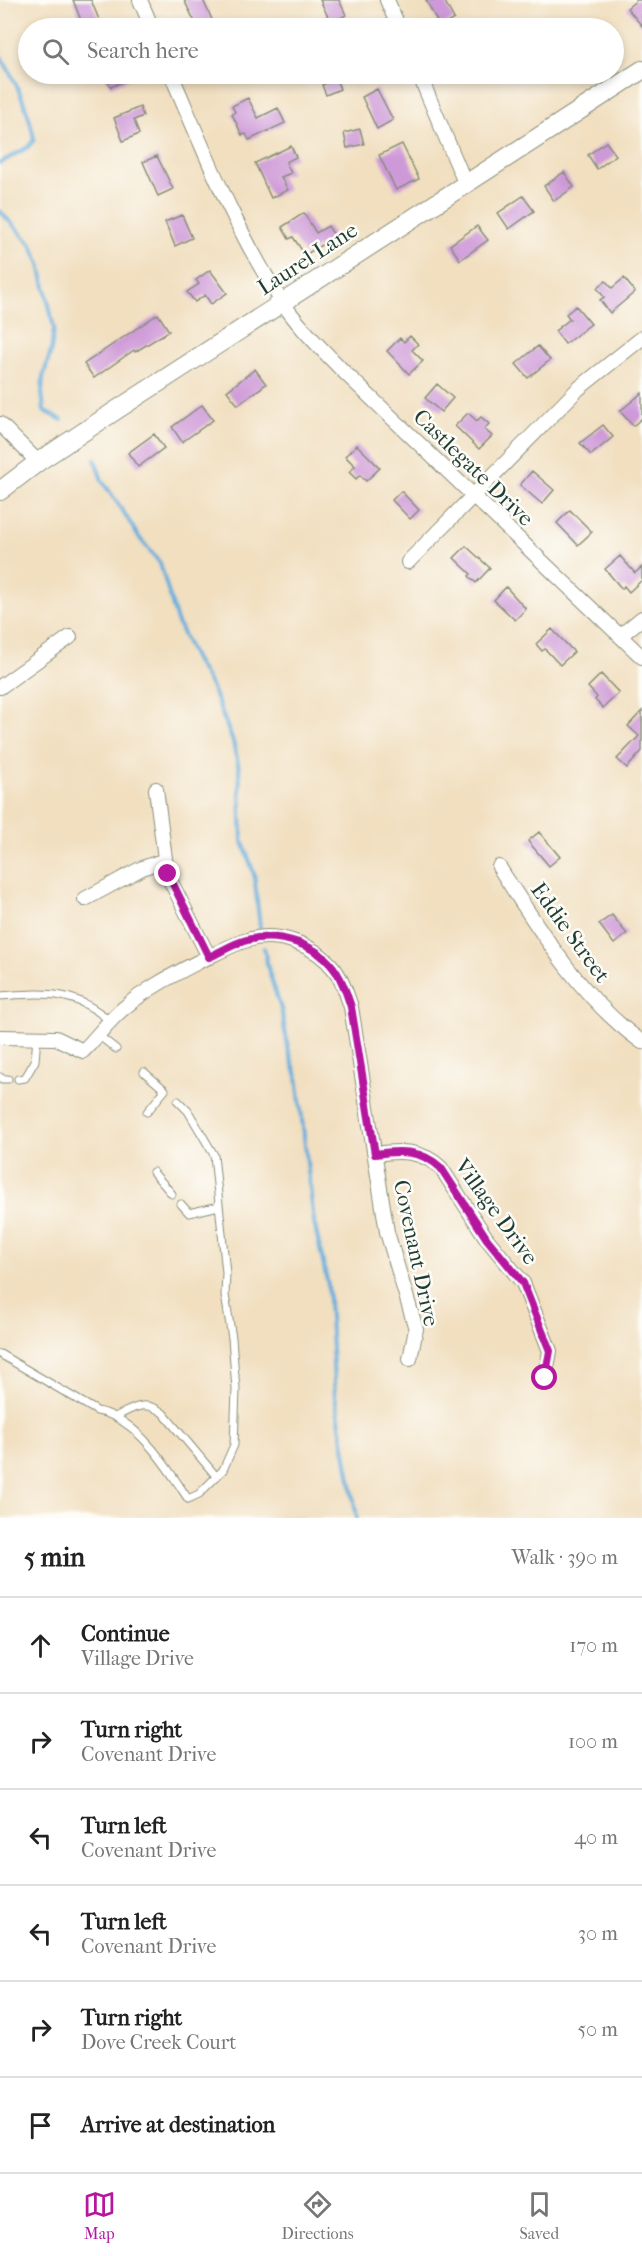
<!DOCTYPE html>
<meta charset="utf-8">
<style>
:root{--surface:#fff;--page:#f2f2f2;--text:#222;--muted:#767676;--line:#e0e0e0;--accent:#b5179e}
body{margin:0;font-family:"IM FELL French Canon",serif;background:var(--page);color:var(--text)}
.stop{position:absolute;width:18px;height:18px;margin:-14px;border:4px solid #b5179e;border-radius:50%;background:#fff}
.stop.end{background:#b5179e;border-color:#fff;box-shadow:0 2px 6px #0008}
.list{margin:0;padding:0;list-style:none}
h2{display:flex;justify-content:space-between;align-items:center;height:78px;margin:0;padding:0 24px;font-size:26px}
h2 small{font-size:20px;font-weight:400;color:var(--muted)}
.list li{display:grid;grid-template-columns:39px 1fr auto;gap:18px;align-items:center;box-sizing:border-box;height:96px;padding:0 24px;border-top:2px solid var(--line)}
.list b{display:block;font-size:22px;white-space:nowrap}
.list p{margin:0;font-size:20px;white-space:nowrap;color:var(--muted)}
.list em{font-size:20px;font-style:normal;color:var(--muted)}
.icon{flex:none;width:33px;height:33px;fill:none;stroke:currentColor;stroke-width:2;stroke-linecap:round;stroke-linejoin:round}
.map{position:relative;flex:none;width:642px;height:1518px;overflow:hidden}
.search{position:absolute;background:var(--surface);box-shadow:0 3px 9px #0003;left:18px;right:18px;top:18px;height:66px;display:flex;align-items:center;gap:15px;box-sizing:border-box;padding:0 21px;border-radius:33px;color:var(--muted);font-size:22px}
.sheet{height:654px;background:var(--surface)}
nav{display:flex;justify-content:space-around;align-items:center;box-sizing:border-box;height:84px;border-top:2px solid var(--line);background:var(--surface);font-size:16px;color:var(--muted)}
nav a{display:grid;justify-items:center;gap:3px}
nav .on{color:var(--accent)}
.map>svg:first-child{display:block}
</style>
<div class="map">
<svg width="642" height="1518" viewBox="0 0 642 1518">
<rect width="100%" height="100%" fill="#fdfcf7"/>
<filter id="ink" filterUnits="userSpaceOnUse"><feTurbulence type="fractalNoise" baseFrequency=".0167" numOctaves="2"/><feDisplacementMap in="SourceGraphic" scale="12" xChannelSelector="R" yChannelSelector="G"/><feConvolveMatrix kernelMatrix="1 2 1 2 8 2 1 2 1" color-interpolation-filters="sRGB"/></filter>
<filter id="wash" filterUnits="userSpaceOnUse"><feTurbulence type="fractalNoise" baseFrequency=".008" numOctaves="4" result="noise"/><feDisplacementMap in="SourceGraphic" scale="24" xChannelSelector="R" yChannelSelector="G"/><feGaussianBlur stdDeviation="1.35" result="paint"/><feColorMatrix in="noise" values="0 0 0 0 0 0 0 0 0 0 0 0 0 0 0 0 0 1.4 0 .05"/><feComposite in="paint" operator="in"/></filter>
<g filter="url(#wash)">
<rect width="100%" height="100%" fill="#f1dfc0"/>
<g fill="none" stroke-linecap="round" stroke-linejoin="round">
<path stroke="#65addc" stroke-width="4" d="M0,55C15,80 30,111 34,140L28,147L0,163
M0,211L31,244L40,264L54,328L51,351L43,377L42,392L44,411L62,420
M95,459L102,481L121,508L138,536L160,563L177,621L194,658L212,688L233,742L239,768L242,839L254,874L260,928
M264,948L269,972L281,1009L289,1052L297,1076L314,1222L328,1285L335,1397L357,1518"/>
</g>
<g id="blocks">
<path fill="#ce99d8" d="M73,0H91L100,22L84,28Z
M184,0H203L215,26L210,28H198Z
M320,0H339L346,15L331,23Z
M426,0H444L454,19L440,27Z
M637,0H642V26L627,8Z
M104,74H139L111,87Z
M336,79L340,89L326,95L322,85Z
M377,89L393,120L377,129L362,97Z
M248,98L258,118L278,108L285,123L249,140L246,134L242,135L232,114L235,112L232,106Z
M140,107L143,116L134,120L139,134L123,141L114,118Z
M360,129L364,144L347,148L344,133Z
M606,142L616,155L597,169L588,155Z
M402,144L419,179L396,190L379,155Z
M291,146L296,157L286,162L291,173L281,177L288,190L271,198L255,163Z
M157,156L173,189L158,196L143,162Z
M564,172L574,187L554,201L544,186Z
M523,196L534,211L509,229L498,213Z
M304,213L316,233L328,226L335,237L305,255L293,237L289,239L282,227Z
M182,215L192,238L175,246L165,222Z
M477,226L488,240L460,260L450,245Z
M210,270L227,293L211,304L205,295L195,302L187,292L199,284L196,280Z
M624,278L635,292L610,313L600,300L604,297L597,288L606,281L612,288Z
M576,306L591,324L565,344L555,331L570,319L566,314Z
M158,314L169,331L135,352L134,350L94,378L84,364Z
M410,336L418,344L412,350L423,361L409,374L387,351L400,338L404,342Z
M538,346L550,360L528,378L516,364Z
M255,369L266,384L238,405L227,391Z
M437,384L453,398L441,412L425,398Z
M642,393V418L633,426L620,411Z
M202,405L213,420L182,442L172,427Z
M468,413L477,421L481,417L489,424L484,429L492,436L479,449L455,426Z
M603,425L613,437L591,455L580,443Z
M154,434L164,448L138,467L128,453Z
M357,445L380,468L366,481L360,475L356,479L349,472L355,466L345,456Z
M532,471L554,490L542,504L520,485Z
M401,491L419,510L410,519L392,500Z
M570,510L592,532L578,545L557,523Z
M466,546L490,568L476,583L469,576L471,574L454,558Z
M620,556L635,573L642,567V580L629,592L624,586L622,589L605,569Z
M506,587L526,609L515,620L494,600Z
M552,629L574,652L560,665L545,649L542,651L536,644Z
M601,674L619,693L603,708L595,700L597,697L588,687Z
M642,711V751L627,768L617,759L639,736L628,726Z
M539,832L560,857L549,866L528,841Z
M612,915L627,934L614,944L599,924Z"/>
</g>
</g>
<g filter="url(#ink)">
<use href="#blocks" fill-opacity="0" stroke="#888e7a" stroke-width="1.5"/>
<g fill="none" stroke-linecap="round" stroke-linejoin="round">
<defs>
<path id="lane" d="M0,996C46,993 74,989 111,1022
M98,1035L116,1049
M144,1072L165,1090L147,1112
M0,1077L2,1079H8
M18,1079L25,1078L35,1061L37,1037
M153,1172L172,1194
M181,1204L189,1213L219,1206
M0,1354L97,1411C136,1417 168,1468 188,1499L199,1494L223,1470L234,1445L236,1389L232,1338L225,1295L226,1273L214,1155L188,1111L178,1101
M115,1417C134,1408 144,1399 163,1413L216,1476"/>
<path id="street" d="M140,0L152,28
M387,0L399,28
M171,74C204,150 235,230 281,300C297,325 320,347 341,369L642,657
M419,74L466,185
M0,424L38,462
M408,562L578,389L642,338
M620,636L642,618
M0,687L70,637
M156,789L167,874L209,957
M499,867C539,929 581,999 642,1042
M85,899L142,868L165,860
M0,1037L56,1038L83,1051C97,1037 109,1020 124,1008C146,989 173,975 198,962C213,955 229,946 244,941C276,930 315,944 335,970C343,981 347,995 351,1007L387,1232L416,1329L410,1359
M375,1154C400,1150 422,1150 441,1168L487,1239L523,1283L550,1351L545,1378"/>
<path id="secondary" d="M0,491L38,462L118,409L642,70"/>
</defs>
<use href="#lane" stroke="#888e7a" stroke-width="9"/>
<use href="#street" stroke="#888e7a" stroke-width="16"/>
<use href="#secondary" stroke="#888e7a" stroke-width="20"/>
<use href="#lane" stroke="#fff" stroke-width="7"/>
<use href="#street" stroke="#fff" stroke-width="14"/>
<use href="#secondary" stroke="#fff" stroke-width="18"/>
</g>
</g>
<g fill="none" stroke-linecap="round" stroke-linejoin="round" filter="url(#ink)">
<path stroke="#b5179e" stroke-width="8" d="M168,874L209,957C221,952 234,943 247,940C279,932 319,944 337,973C344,984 347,995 351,1007L375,1154C400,1150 422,1150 441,1168L487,1239L523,1283L550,1351L545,1378"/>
</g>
<g text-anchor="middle" stroke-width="5" stroke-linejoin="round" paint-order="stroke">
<g font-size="22" fill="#1f3d34" stroke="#fdfcf7">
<text transform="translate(307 258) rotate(-33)" y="8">Laurel Lane</text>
<text transform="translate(474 467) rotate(44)" y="8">Castlegate Drive</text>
<text transform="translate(571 932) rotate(54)" y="8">Eddie Street</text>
<text transform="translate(497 1211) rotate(54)" y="8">Village Drive</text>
<text transform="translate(417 1253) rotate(78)" y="8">Covenant Drive</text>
</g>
</g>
</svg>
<div class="stop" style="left:545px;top:1378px"></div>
<div class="stop end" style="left:168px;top:874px"></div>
<div class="search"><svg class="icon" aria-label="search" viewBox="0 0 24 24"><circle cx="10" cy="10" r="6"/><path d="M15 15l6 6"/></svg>Search here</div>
</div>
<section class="sheet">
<h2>5 min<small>Walk · 390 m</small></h2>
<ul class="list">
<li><svg class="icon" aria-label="ahead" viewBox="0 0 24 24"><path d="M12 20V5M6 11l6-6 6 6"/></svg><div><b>Continue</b><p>Village Drive</p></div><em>170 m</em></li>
<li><svg class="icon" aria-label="right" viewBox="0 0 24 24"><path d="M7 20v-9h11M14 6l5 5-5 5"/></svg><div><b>Turn right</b><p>Covenant Drive</p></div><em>100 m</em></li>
<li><svg class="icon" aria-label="left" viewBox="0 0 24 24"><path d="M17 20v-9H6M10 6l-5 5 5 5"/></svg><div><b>Turn left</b><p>Covenant Drive</p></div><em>40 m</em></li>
<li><svg class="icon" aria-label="left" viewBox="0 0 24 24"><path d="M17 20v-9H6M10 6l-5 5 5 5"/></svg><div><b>Turn left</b><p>Covenant Drive</p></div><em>30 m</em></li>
<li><svg class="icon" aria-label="right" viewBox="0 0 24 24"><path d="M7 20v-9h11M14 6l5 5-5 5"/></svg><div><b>Turn right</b><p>Dove Creek Court</p></div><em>50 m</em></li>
<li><svg class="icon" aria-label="arrive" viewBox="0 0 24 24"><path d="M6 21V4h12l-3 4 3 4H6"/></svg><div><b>Arrive at destination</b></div></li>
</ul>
</section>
<nav>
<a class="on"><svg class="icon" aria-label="map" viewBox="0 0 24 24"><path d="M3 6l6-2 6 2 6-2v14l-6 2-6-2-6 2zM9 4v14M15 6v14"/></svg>Map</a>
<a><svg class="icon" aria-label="directions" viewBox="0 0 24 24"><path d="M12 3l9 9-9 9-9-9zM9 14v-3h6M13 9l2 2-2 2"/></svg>Directions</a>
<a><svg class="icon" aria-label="saved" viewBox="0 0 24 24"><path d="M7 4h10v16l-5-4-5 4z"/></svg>Saved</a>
</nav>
